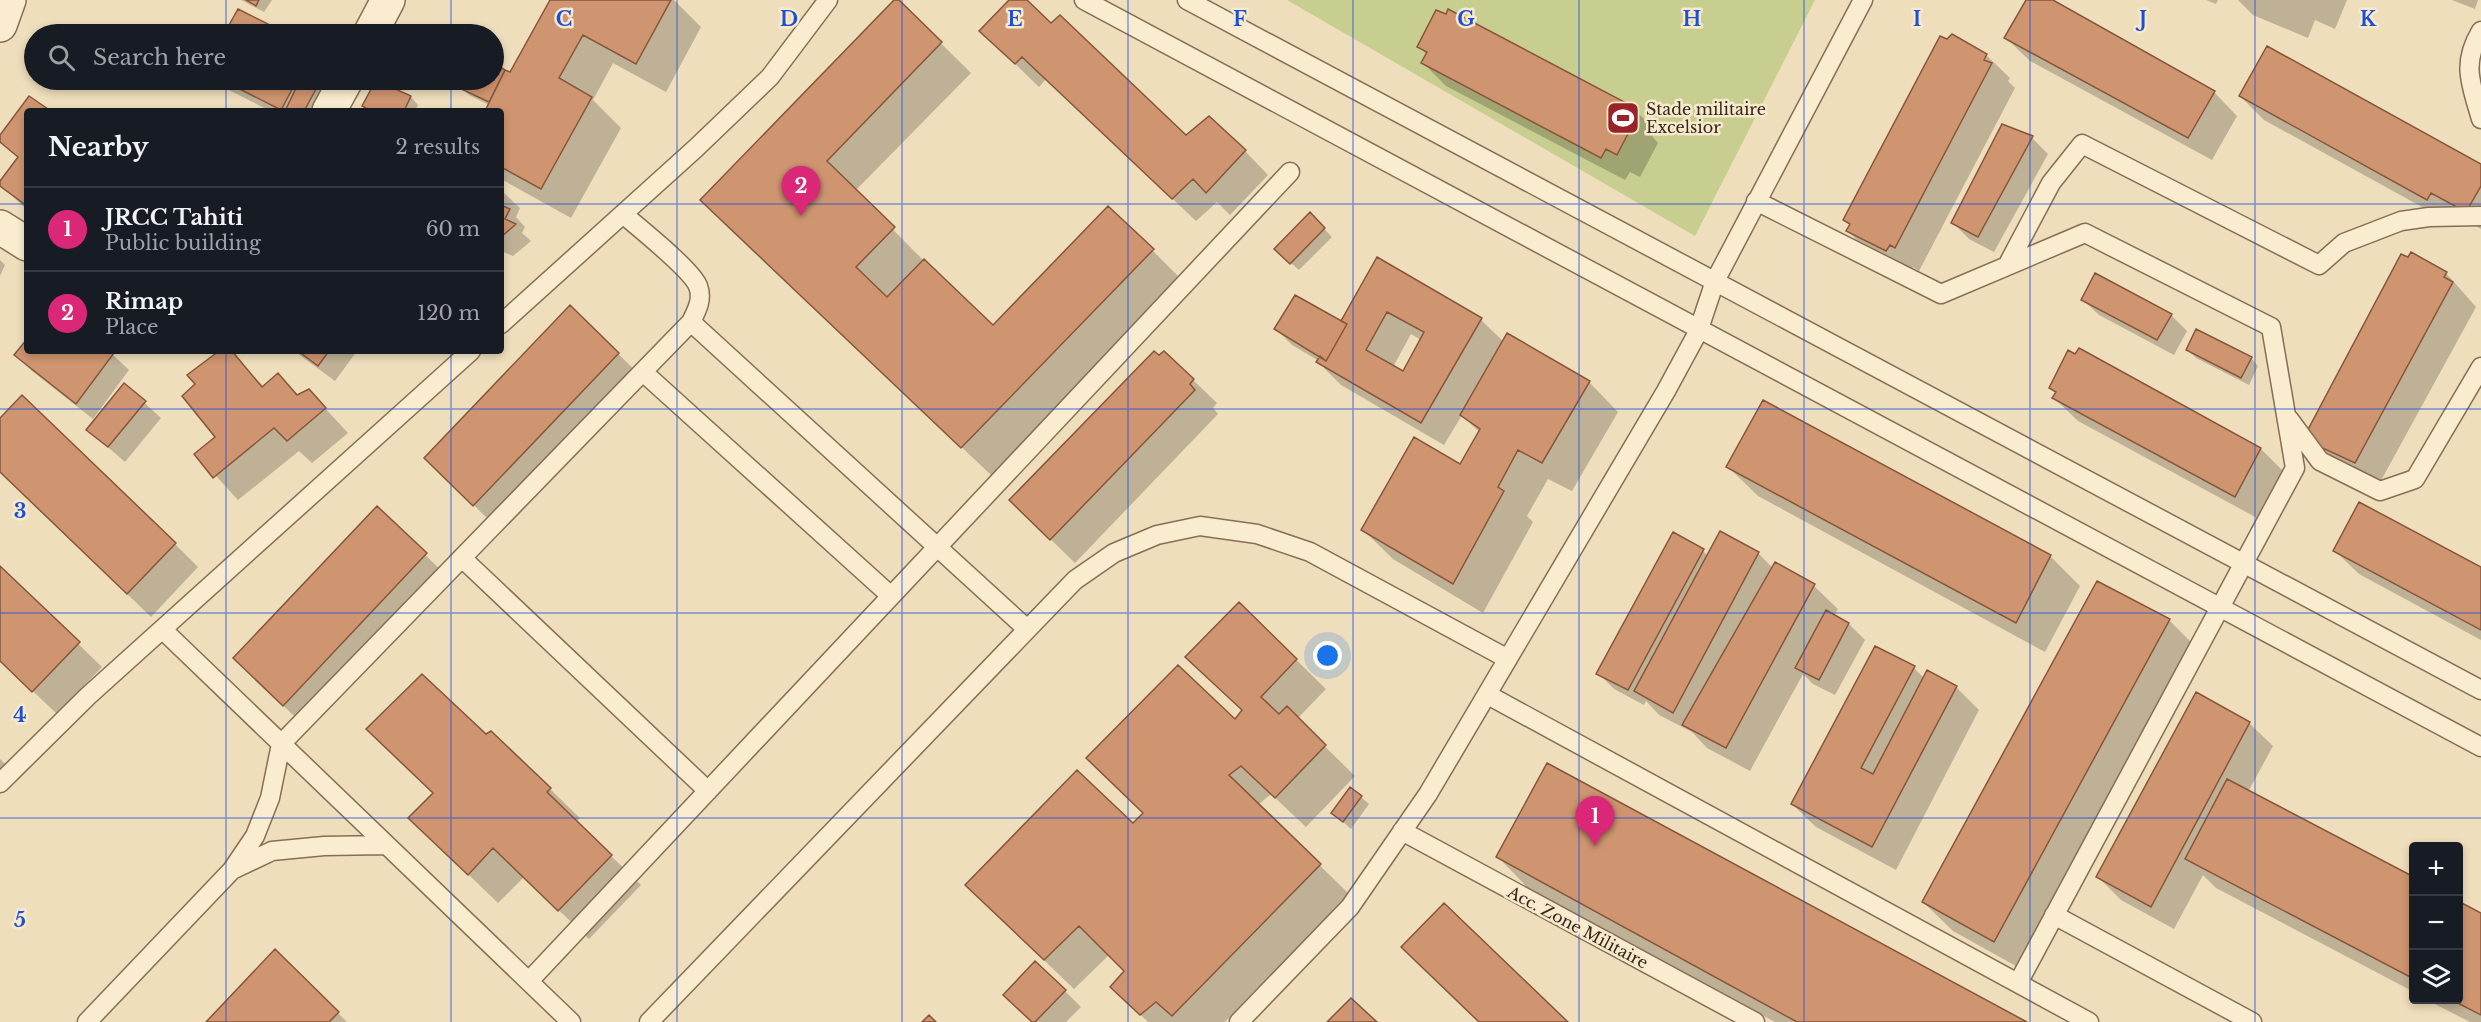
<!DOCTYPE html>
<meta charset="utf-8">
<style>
:root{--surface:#171b24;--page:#20242c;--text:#f1f3f6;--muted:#9ea1a6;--line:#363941;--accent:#db2777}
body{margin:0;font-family:"Libre Baskerville",serif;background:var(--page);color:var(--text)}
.controls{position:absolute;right:18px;bottom:18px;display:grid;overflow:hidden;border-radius:6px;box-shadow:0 3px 9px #0003}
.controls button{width:54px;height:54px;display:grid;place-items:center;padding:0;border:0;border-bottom:2px solid var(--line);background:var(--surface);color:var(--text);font:30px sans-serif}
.you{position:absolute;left:1328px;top:656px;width:21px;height:21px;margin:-15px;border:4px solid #fff;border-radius:50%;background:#1a73e8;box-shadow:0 0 0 9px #1a73e833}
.badge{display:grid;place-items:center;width:39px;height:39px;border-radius:50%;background:var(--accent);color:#fff;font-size:20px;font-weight:700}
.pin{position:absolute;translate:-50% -50px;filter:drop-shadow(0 2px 3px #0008)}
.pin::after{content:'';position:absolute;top:32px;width:21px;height:18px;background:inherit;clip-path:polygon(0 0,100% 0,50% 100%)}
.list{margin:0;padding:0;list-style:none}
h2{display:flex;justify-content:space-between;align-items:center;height:78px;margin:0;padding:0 24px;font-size:26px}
h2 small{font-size:20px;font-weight:400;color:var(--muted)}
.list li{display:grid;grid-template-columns:39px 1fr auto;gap:18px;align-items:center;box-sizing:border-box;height:84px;padding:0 24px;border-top:2px solid var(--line)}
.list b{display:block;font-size:22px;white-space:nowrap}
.list p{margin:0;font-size:20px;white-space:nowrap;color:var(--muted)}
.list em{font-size:20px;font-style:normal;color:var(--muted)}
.icon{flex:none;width:33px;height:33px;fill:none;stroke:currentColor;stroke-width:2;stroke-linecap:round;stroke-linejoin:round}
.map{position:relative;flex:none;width:2481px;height:1022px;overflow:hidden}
.search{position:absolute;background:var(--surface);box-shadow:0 3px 9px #0003;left:24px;top:24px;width:480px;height:66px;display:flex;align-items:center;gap:15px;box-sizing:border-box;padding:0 21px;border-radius:33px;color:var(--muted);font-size:22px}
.panel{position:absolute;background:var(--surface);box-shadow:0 3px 9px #0003;left:24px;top:108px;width:480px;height:246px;border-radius:6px}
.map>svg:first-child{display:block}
</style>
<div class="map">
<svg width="2481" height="1022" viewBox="0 0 2481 1022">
<rect width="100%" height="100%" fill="#efdebc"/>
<path fill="#c8cd90" d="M1287,0H1815L1695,236Z"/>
<path fill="#0003" fill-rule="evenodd" d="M241,0H272L264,12Z
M552,0H674L701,27L666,92L613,63L593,100L621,128L571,218L501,179V111H486L489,105L469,95L461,87L465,80H494V65L511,74Z
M897,0L971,73L855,191L922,259L993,327L1152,250L1182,280L992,476L732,229Z
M1011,0H1024L1186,137L1245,151L1268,175L1230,215L1217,202L1196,221L1046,79L1039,87L1005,54Z
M2028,0H2050L2214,92L2237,116L2212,160L2030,61L2006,38Z
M2206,0H2218L2216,4Z
M2238,0H2347L2335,29L2315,20L2308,38L2253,15Z
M2452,0H2478L2475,9Z
M238,11L285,34H226Z
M1449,11L1632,107L1655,130L1652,136L1658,143L1640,177L1630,172L1625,180L1446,86L1423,63L1427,55L1419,46Z
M1986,55L2010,78L2008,81L2015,88L1919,271L1913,267L1910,274L1871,254L1848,231L1851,225L1845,220Z
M216,80H332L316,111H270L223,87Z
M378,80L411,97L418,105L415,111H369L363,106Z
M2240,96L2481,166V229L2455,215L2451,223L2264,120Z
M29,98L49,111H27V210L0,184L19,159L0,138Z
M2002,126L2032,138L2048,154L1994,252L1969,239L1953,223Z
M501,190L520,208L516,217L525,227L522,233L531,241L513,256L501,251Z
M1310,214L1332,237L1299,270L1284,257Z
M2412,254L2446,273L2476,307L2378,486L2328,462L2305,438Z
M0,260L5,265L0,276Z
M1377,260L1481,320L1504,342L1589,382L1618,412L1572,491L1548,479L1527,516L1533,522L1483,613L1393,559L1363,530L1460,466L1480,433L1462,415L1444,445L1341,385L1324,368L1345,330L1343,327L1322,366L1319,361L1292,345L1276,329L1342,323ZM1411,334L1421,340L1403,373L1393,367Z
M2082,299L2171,315L2187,331L2174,355L2099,315Z
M570,307L642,377L497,528L426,458Z
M27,341V351H109L129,370L93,419L32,371L16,355Z
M2188,350L2251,358L2258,366L2249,385L2196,358Z
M222,351H230L264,387L278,375L299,396L309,391L348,433L312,463L299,451L238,500L196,454L217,437L197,384Z
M294,351H357L335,381Z
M1193,380L1217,403L1213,408L1218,414L1075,563L1035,524Z
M125,385L161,418L125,462L88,430Z
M2050,387L2261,449L2284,472L2259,519L2078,421L2054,398L2057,393Z
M1763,403L2051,557L2080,586L2045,652L1758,496L1728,467Z
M0,421L175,544L198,567L151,617L0,471Z
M377,508L449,578L308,729L258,682Z
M1703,551L1708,556L1758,553L1773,568L1776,564L1814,586L1838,609L1834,616L1849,624L1865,640L1835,695L1813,684L1803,674L1750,771L1707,748L1692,732L1659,715L1646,701L1644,705L1614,689L1598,673Z
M2335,551L2481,569V640L2359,574Z
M0,568L102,667L57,714L0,660Z
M2098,583L2169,620L2199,650L2023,970L1953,931L1923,902Z
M1239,604L1326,689L1297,719L1355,776L1306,827L1271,794L1258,805L1349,894L1225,1022H1148L1112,987L1126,971L1110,954L1074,989L997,915L1133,825L1243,711Z
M1914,668L1924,678L1956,687L1979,710L1896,870L1816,827L1792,804Z
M2249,723L2273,746L2248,792L2414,879V992L2216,888L2203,875L2174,929L2121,900L2098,877Z
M485,736L550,789L580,818L576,822L641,885L589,939L524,877L498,903L440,847Z
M0,759L8,767L0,775Z
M1361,797L1369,804L1351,829L1333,813Z
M1498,857L2024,1022H1775L1527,887Z
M2481,915V1022H2470L2427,1000H2458Z
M275,951L347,1022H208Z
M1065,991L1081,1007L1066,1022H1033Z"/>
<path fill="#cf9570" stroke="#87563a" stroke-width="1.5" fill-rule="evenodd" d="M246,0H259L256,6Z
M550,0H671L636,64L583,35L559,78L592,97L541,189L501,167V111H485L505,70L510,72Z
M894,0H899L942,42L827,161L895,227L856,267L887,297L924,259L993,325L1108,206L1154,249L961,448L700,200Z
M1009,0H1027L1051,23L1060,15L1186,135L1209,116L1246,150L1206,193L1193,179L1172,199L1022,57L1015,64L979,31Z
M2026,0H2053L2215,91L2188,138L2004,38Z
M238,9L288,34H224Z
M1448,9L1632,106L1628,114L1636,118L1617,155L1606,149L1601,158L1421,63L1427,52L1417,47L1436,10L1446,14Z
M1952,34L1987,54L1984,60L1992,63L1895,248L1890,245L1886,251L1846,231L1850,224L1843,220L1940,36L1947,39Z
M2267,46L2481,164V186L2466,212L2431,193L2427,200L2239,96Z
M494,63L505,70L489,102L459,88L464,80H494Z
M222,80H297L281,110Z
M300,80H321L304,111H285Z
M376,80L411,96L404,111H371L362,106Z
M29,96L51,111L53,109L56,111H27V206L0,186V181L18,157L0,142V135Z
M2002,124L2033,136L1978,237L1951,223Z
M501,205L510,209L505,219L516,224L501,237Z
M1310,212L1325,228L1290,264L1274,249Z
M2411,252L2447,272L2444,277L2453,282L2355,463L2303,439L2401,254L2408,257Z
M1377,257L1482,318L1421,423L1316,362L1320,356L1326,361L1347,324L1341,321ZM1387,312L1424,332L1403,371L1366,350Z
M2095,273L2172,314L2157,340L2081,300Z
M1295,295L1347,324L1326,361L1274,329Z
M570,305L619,353L473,506L424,458Z
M2196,329L2252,357L2241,378L2186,350Z
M1507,333L1590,381L1542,463L1518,450L1498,487L1504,491L1453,584L1361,530L1414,437L1460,464L1480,429L1460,415Z
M27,339V351H111L114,353L76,404L14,355Z
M2079,348L2261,448L2235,497L2052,398L2056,392L2049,388L2068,350L2075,354Z
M219,351H232L262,387L278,373L297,395L309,389L326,408L287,441L274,428L213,478L194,454L215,437L182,396L195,384L187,375Z
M298,351H329L318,366Z
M1154,351L1159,355L1164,351L1194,379L1190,384L1195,390L1050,540L1009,500Z
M124,383L146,401L108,447L86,430Z
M22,395L176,543L127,594L0,472V418Z
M1763,400L2051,555L2016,623L1726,467Z
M2359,502L2481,567V630L2333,551Z
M377,506L427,553L283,706L233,658Z
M1720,531L1759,552L1673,713L1634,691Z
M1673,532L1704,549L1628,690L1596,674Z
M1775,562L1815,584L1726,748L1682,725Z
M0,566L80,642L32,692L0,661Z
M2097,581L2170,619L1994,942L1922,902Z
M1239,602L1297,659L1261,697L1279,714L1287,706L1326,745L1275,798L1241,766L1229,775L1321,864L1172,1016L1156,1002L1140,1015L1110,987L1124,971L1079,926L1044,960L965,885L1077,770L1133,823L1143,813L1086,758L1178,665L1235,719L1242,710L1185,657Z
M1826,610L1849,623L1819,680L1795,668Z
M1875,646L1915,666L1861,768L1873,774L1927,670L1957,686L1872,847L1791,804Z
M422,674L486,734L491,731L551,788L547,792L612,855L558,911L493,848L468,875L408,818L433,793L366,729Z
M2196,692L2250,722L2151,907L2096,877Z
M1547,763L2027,1022H1797L1496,857Z
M2227,779L2414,877V979L2185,859Z
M1350,787L1362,796L1343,822L1331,813Z
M2458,901L2481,913V1015L2452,1000H2458Z
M1444,903L1568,1022H1479L1401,947Z
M275,949L339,1012L329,1022H206Z
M1035,961L1066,990L1035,1022H1032L1003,995Z
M1351,998L1377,1022H1327Z
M929,1015L936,1022H922Z"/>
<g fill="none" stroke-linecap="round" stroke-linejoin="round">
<defs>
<path id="lane" d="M1084,0L2481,747
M1187,0L2481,690
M2481,31C2461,64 2471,84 2481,119
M1756,201L1941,294L2085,233L2271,327L2295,468L2018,983
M2007,266L2051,183L2082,144L2319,265L2344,243L2401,221L2429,217L2481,216
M691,322L1027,629
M501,324L696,148L770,77L828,0
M643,372L891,596
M2289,419L2320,461L2380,491L2415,479L2481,367
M462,558L708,791
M163,630L571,1022
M1488,695L2089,1022
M0,783L88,696L471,351
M1402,831L1755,1022
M234,869L272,851L324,846L386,845
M2054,915L2252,1022
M529,981L1290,172
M87,1022L232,870L255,836L270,798L281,744L691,322C697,310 703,299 698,286C691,269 639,228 623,214
M649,1022L1075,580L1114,553L1157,535L1200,526L1257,534L1310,552L1508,659
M1239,1022L1350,907L1428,794L1666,391L1698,332L1715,281L1863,0"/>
<path id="street" d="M0,25L9,0
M370,34L388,0
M329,111L346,80
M0,227L27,244"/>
</defs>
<use href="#lane" stroke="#876e55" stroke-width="21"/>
<use href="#street" stroke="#876e55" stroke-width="36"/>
<use href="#lane" stroke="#faeccf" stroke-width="18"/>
<use href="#street" stroke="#faeccf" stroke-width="33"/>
</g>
<path fill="none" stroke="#1d4ed8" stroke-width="1.5" stroke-opacity="0.55" d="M226,0V34M451,0V34M677,0V1022M902,0V1022M1128,0V1022M1353,0V1022M1579,0V1022M1804,0V1022M2030,0V1022M2255,0V1022M226,80V111M451,80V111M0,204H27M501,204H2481M226,351V1022M451,351V1022M0,409H2481M0,613H2481M0,818H2481"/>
<defs>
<symbol id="stadium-square" viewBox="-11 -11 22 22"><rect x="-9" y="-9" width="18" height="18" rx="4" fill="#982328" stroke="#f6e9cc"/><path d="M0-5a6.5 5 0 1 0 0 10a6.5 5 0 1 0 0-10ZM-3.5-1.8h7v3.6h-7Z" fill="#fff"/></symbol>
</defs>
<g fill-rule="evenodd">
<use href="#stadium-square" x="1604" y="99" width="38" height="38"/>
</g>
<g text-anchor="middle" stroke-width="5" stroke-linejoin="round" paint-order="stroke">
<g font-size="16" fill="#35271b" stroke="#f6e9cc" text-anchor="start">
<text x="1646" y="115">Stade militaire<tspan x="1646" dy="18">Excelsior</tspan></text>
</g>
<g font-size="16" fill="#35271b" stroke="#f6e9cc">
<text transform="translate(1578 927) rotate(28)" y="6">Acc. Zone Militaire</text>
</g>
</g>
<g font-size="20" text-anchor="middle" font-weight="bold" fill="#1d4ed8" stroke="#f6e9cc" stroke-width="5" stroke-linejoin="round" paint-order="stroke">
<text x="564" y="26">C</text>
<text x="789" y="26">D</text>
<text x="1015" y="26">E</text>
<text x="1240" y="26">F</text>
<text x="1466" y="26">G</text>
<text x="1692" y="26">H</text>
<text x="1917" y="26">I</text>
<text x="2143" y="26">J</text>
<text x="2368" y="26">K</text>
<text x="20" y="518">3</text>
<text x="20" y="722">4</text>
<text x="20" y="927">5</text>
</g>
</svg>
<div class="controls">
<button>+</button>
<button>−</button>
<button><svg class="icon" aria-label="layers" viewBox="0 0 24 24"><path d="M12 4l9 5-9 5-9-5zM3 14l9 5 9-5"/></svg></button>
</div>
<div class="you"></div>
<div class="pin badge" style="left:1595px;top:846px">1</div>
<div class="pin badge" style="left:801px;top:216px">2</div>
<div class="search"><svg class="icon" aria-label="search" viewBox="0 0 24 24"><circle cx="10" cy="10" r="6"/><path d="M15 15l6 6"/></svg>Search here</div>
<section class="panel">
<h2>Nearby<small>2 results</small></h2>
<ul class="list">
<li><span class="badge">1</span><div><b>JRCC Tahiti</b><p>Public building</p></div><em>60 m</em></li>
<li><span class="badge">2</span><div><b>Rimap</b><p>Place</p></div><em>120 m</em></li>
</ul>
</section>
</div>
